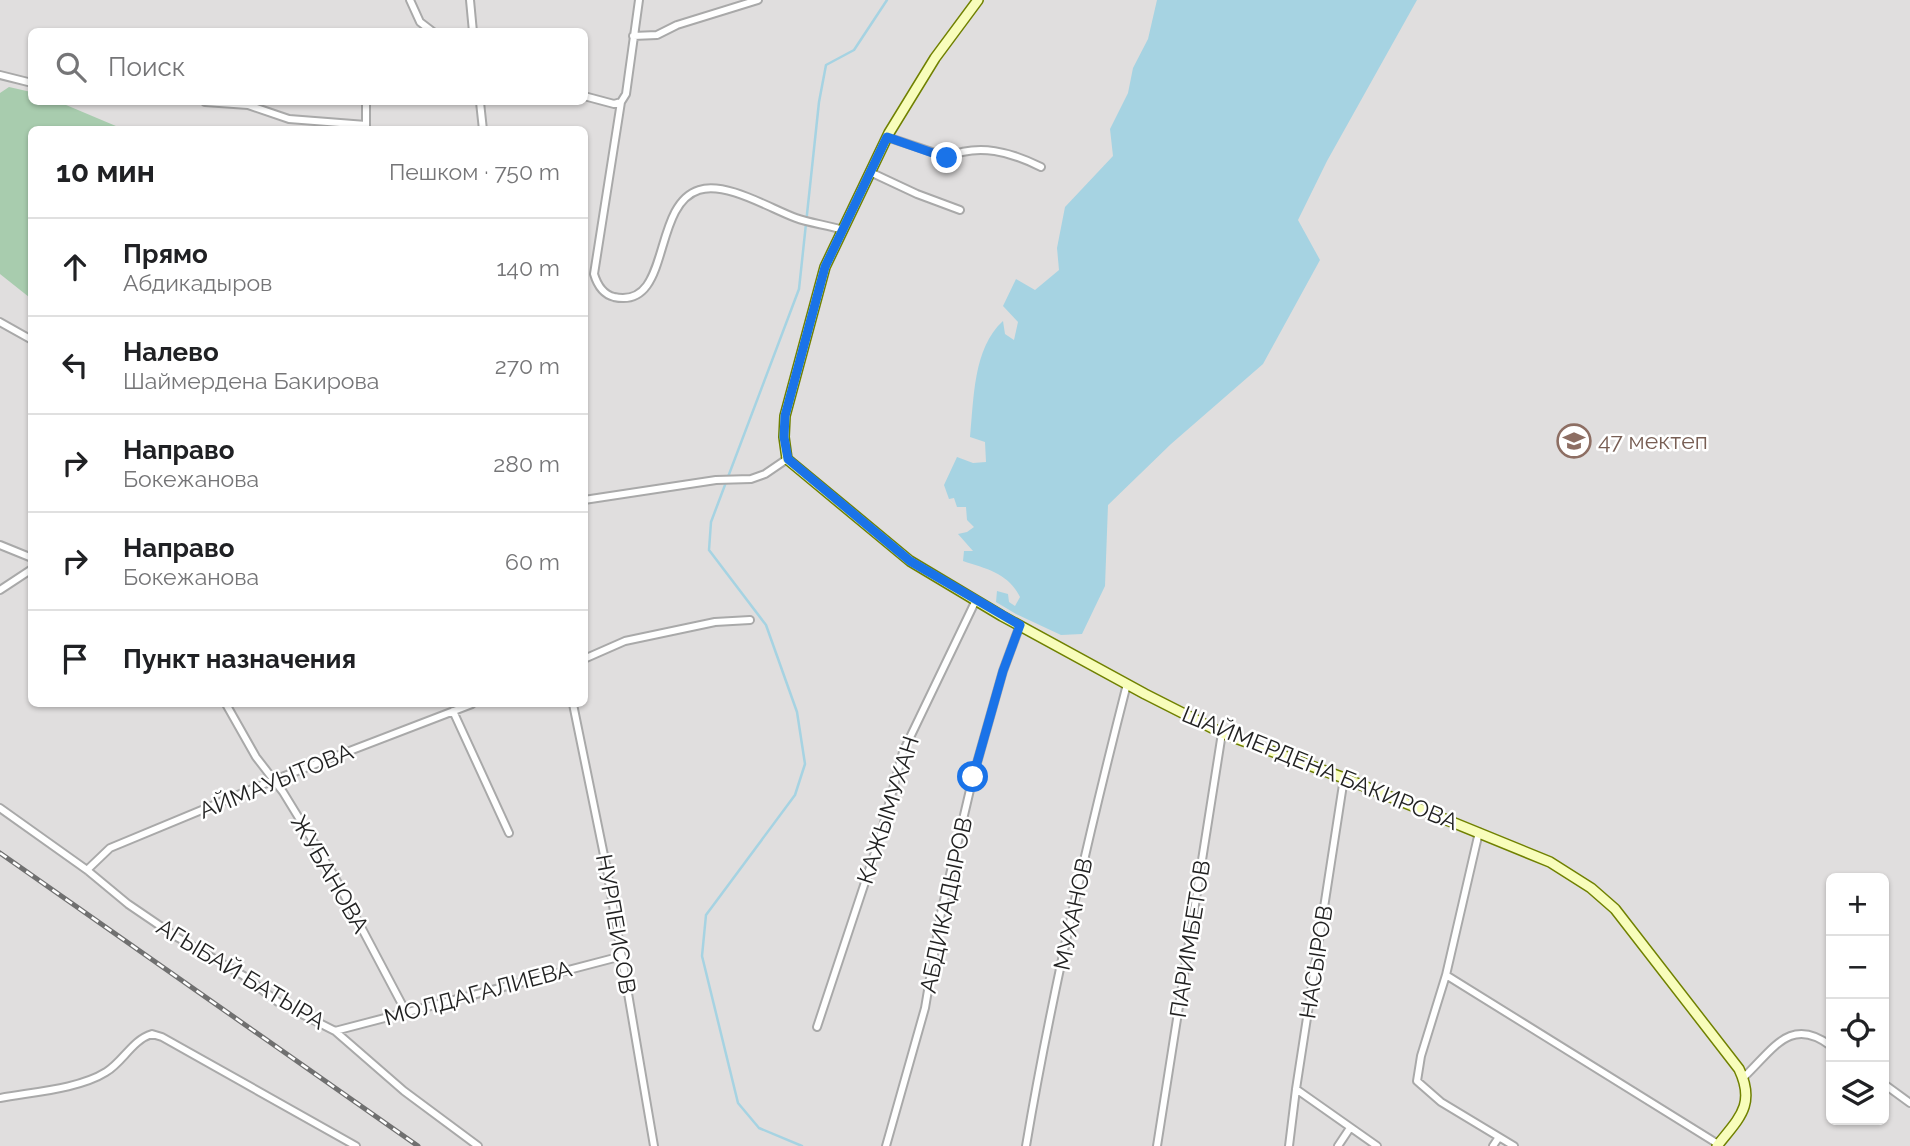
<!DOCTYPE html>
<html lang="ru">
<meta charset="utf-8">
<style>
:root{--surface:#fff;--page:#f2f2f2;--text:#202124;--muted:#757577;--line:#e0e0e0}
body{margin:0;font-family:Raleway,sans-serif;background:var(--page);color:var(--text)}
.controls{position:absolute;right:21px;bottom:21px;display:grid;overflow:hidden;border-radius:10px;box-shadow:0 2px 5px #0004}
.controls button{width:63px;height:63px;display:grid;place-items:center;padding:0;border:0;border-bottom:2px solid var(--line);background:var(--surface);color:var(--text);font:35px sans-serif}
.stop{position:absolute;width:21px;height:21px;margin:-16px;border:5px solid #1a73e8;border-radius:50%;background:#fff}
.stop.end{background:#1a73e8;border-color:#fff;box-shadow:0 2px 7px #0008}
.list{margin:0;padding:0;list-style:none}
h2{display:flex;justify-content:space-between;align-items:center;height:91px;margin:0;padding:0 28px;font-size:30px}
h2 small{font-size:23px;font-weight:400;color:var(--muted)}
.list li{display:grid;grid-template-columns:46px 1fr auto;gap:21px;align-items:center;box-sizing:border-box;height:98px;padding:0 28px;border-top:2px solid var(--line)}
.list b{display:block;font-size:26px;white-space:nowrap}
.list p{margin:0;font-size:23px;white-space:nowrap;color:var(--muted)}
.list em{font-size:23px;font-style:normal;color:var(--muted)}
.icon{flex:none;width:38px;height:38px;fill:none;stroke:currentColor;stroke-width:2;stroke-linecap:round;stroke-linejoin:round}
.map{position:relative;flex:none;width:1910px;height:1146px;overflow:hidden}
.search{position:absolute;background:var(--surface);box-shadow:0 2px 5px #0004;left:28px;top:28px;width:560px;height:77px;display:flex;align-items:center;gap:18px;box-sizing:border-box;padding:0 24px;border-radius:10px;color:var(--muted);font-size:26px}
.panel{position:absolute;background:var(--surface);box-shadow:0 2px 5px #0004;left:28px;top:126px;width:560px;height:581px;border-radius:10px}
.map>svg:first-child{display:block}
</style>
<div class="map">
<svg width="1910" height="1146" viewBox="0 0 1910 1146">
<rect width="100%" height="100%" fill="#f2efe8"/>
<path fill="#e0dede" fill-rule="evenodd" d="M0,0H1910V1146H0ZM32,32H584V102H32ZM32,130H584V704H32ZM1831,878H1884V1120H1831Z"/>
<path fill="#a8ccae" d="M9,87L31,92L32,102H59L123,129L32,130V296L29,297L0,274V93Z"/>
<path fill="#a6d3e2" d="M1157,0H1417L1327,161L1298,220L1320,260L1263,364L1171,444L1108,505L1105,586L1082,634L1061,635L1016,614L996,602L997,591L1008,594L1009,602L1015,606L1020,597C1008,573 987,569 963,561L964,551H973L958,534L967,532L974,527L967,520L966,507H957L954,498L949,499L944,485L957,457L973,463L986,462L985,442L970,437C974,399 973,348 1003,321L1005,334L1014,340L1018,322L1003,306L1016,279L1035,290L1059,270L1057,248L1065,207L1113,156L1110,129L1128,93L1133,68L1148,39Z"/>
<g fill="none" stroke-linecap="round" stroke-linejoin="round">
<path stroke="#a6d3e2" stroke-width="2.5" d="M802,1146L759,1128L738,1103L702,956L706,915L795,795L805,764L797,712L766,625L709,550L711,522L799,289L819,102L826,65L854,50L887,0"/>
<defs>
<path id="street" d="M410,0L420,22L433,32
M470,0L473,32
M633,36L657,35L677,25L758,0
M0,75L32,83
M584,96L614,104L621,102L626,94L639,0
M205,102L248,105L289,119L366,125
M480,102L483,130
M621,102L594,274C597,284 602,294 614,297C672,310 651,205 699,190C726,181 771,209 796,218C809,223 828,225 843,230
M366,128V102
M887,137L947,157C979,143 1011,152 1041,167
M870,172L917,194L960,210
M0,322L32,340
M584,500L716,480L751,479L765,474L787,459
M0,545L32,558
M0,590L32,569
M584,659L625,641L715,622L750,620
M226,704L256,757L283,792L332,872L406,1012
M573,704L607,870L654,1146
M453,711L509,833
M0,808L87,870L128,904L175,936L244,976L278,1002L335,1031L404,1091L478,1146
M1479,832L1446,975L1421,1056L1417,1081L1441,1102L1514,1146
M87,870L110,848L274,780L472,704
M1446,975L1718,1144
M817,1027L881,834L903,752L976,600
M335,1031L622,956
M1743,1078C1773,1050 1790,1015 1831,1046
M1884,1084L1910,1103
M1296,1089L1377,1146
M0,1098C32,1092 79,1089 106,1072C123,1062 132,1040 152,1034L162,1037L356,1146
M886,1146L925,1008L941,913L973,777L1003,671L1020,625
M1026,1146C1052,991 1088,837 1127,684
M1157,1146L1222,733
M1289,1146L1296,1089L1344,778
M1338,1146L1350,1128
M1493,1146L1499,1137"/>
<path id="secondary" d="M978,0L935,58L889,133L825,267L785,416L784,437L787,459L910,561L1002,616L1145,694L1222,733L1344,778L1550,862L1591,888L1615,909L1739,1069C1756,1105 1739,1118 1717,1146"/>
</defs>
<use href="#street" stroke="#a9a9a9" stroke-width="10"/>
<use href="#secondary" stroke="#708100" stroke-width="12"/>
<use href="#street" stroke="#fff" stroke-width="6"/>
<use href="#secondary" stroke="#f8fdbb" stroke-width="9"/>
<defs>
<path id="rail" d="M0,853L418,1146"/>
</defs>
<use href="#rail" stroke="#707070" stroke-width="5"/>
<use href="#rail" stroke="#fff" stroke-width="2.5" stroke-dasharray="8" stroke-linecap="butt"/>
</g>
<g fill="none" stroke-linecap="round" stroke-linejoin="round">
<path stroke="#1a73e8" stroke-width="9" d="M947,158L887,137L825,267L785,416L784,437L788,459L910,561L1020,625L1003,671L973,777"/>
</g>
<defs>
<symbol id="school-ring" viewBox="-11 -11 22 22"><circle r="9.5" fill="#fff" stroke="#8d6e63" stroke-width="1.5"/><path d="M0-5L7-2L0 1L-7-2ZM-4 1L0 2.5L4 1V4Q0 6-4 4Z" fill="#8d6e63"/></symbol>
</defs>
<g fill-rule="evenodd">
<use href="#school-ring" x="1555" y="422" width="38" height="38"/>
</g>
<g text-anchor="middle" stroke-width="5" stroke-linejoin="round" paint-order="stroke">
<g font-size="23" fill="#785e54" stroke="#fff" text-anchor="start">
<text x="1598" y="449">47 мектеп</text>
</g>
<g font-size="23" fill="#222" stroke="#fff">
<text transform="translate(1320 768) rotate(22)" y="8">ШАЙМЕРДЕНА БАКИРОВА</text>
<text transform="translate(276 781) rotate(-22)" y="8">АЙМАУЫТОВА</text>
<text transform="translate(888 810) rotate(-72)" y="8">КАЖЫМУХАН</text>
<text transform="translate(330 874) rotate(60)" y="8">ЖУБАНОВА</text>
<text transform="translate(946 905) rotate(-78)" y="8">АБДИКАДЫРОВ</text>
<text transform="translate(1073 914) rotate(-78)" y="8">МУХАНОВ</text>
<text transform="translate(616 924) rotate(80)" y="8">НУРПЕИСОВ</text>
<text transform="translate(1190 939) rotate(-81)" y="8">ПАРИМБЕТОВ</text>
<text transform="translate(1316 962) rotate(-81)" y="8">НАСЫРОВ</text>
<text transform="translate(241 974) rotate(31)" y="8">АГЫБАЙ БАТЫРА</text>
<text transform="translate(478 993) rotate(-15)" y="8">МОЛДАГАЛИЕВА</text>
</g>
</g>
</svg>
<div class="controls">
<button>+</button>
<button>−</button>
<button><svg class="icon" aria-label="locate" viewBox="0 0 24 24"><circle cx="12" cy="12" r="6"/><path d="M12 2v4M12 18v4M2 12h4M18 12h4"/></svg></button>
<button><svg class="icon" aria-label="layers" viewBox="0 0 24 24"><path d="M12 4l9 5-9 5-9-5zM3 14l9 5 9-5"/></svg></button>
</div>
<div class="stop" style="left:973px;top:777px"></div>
<div class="stop end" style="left:947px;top:158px"></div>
<div class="search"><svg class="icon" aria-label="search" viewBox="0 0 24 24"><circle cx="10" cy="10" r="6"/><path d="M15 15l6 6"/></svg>Поиск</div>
<section class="panel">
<h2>10 мин<small>Пешком · 750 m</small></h2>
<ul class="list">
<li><svg class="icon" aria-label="ahead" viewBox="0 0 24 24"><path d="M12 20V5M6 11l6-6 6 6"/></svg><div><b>Прямо</b><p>Абдикадыров</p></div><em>140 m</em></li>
<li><svg class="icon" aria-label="left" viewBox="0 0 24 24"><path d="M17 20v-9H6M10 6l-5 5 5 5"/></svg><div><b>Налево</b><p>Шаймердена Бакирова</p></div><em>270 m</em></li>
<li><svg class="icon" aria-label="right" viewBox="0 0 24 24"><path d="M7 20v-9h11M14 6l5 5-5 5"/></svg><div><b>Направо</b><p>Бокежанова</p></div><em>280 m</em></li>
<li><svg class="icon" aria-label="right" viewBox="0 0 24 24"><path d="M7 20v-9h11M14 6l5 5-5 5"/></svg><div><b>Направо</b><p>Бокежанова</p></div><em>60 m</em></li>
<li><svg class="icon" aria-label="arrive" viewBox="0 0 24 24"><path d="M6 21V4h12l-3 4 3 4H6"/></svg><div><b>Пункт назначения</b></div></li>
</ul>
</section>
</div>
